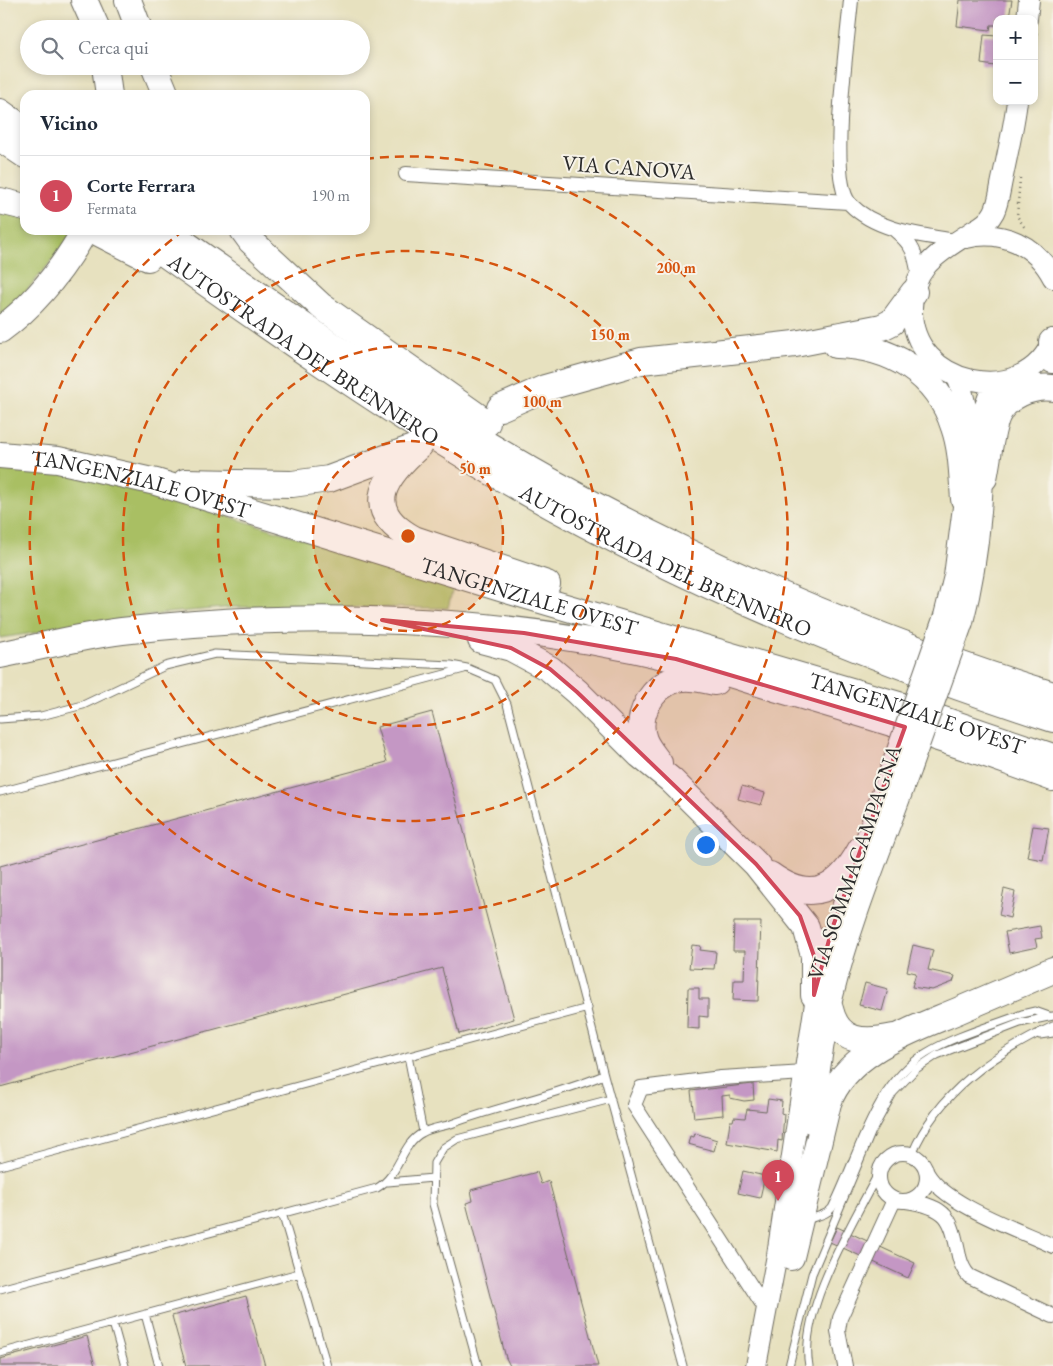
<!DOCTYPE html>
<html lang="it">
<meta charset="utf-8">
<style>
:root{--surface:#fff;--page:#f2f2f3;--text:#1f2937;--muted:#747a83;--line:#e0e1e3;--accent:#d1495b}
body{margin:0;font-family:"EB Garamond",serif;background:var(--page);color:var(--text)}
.controls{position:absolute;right:15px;top:15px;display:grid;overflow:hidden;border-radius:10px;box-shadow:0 2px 8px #0003}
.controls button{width:45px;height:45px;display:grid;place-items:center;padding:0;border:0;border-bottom:1px solid var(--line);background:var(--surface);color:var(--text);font:25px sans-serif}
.you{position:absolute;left:705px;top:844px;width:18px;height:18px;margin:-12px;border:4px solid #fff;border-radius:50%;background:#1a73e8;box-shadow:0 0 0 8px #1a73e833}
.badge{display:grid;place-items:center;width:32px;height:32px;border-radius:50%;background:var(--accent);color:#fff;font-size:16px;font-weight:700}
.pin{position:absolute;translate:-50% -41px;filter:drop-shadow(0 1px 2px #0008)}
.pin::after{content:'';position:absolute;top:26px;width:18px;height:15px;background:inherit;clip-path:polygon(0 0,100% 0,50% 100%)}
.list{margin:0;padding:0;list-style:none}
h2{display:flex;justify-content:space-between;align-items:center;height:65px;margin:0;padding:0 20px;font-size:21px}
h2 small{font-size:16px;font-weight:400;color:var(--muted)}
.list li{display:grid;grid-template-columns:32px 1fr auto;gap:15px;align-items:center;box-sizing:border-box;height:80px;padding:0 20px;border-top:1px solid var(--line)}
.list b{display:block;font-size:19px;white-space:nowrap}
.list p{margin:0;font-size:16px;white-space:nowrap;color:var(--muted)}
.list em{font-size:16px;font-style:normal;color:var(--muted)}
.icon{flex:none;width:28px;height:28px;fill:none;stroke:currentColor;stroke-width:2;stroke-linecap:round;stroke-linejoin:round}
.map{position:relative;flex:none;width:1053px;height:1366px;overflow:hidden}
.search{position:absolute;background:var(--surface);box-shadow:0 2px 8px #0003;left:20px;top:20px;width:350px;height:55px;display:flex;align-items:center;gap:12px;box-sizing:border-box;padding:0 18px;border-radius:28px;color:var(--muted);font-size:19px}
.panel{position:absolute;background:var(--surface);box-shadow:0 2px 8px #0003;left:20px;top:90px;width:350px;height:145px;border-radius:15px}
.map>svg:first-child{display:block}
</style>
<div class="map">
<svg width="1053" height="1366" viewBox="0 0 1053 1366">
<rect width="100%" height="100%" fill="#f7f3e8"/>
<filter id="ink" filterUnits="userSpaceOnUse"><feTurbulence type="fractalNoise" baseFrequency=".02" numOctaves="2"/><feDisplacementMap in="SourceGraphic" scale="10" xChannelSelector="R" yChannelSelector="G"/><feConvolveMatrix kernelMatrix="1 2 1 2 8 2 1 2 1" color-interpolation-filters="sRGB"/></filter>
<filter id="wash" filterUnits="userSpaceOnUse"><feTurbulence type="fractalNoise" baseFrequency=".0096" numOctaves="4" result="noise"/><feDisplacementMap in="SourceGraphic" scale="20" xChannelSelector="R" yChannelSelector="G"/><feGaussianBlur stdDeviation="1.12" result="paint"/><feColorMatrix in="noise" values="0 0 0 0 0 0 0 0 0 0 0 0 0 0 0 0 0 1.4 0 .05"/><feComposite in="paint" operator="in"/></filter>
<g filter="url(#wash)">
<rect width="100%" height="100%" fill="#e7e1bf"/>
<path fill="#a9bf64" stroke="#6a7548" d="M0,208L25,213V230H71L76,232L0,322Z
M0,464L100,478L454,584L448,608L234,607L167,613L0,638Z"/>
<g id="blocks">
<path fill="#c497c4" d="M960,0H1012L1009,18L997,19V25H991L990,30L957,26Z
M984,35L997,36L995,66L981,64Z
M432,712L514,1019L459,1034L442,968L0,1087V866L387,762L377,727Z
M742,786L765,793L761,805L738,799Z
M1033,826L1049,828L1043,860L1027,857Z
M1004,889L1015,892L1010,918L999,915Z
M734,922H761L758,1001L733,1000L734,980H744L745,951H733Z
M1040,926L1042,938L1035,939L1037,947L1009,953L1005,932Z
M692,945L701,946L700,950L716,952L714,969L689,968Z
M913,945L933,950L928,970L955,976L953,982L932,990L912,987L916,973L907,971Z
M865,983L888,989L882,1011L859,1005Z
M688,988H699V999H708V1017L699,1016V1029L687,1028Z
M753,1084L754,1100L744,1101L730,1098V1095L722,1096L723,1115L694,1118L691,1091Z
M768,1099L782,1101L781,1113L784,1114L782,1141L778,1140L777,1152L727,1143L730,1121H733L734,1117L745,1118L747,1109L766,1111Z
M695,1133L717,1140L714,1151L688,1144L690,1136L694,1137Z
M743,1171L765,1176L760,1198L738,1193Z
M537,1172L541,1184L549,1181L598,1366H510L506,1358L466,1203L473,1201L471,1190Z
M837,1227L915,1263L908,1278L830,1242Z
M246,1296L265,1366H186L172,1316Z
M87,1336L95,1366H0V1359Z"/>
</g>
</g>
<g filter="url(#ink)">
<use href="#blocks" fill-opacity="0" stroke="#6d6b5f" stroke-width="1"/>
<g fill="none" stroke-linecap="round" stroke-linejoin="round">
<defs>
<path id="lane" d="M0,719L41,716L83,705L165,666L215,654L451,665L467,668L495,680L507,704L604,1075L683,1366
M0,792L464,669
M1040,1035L1053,1033
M408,1056L423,1132
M912,1154C938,1092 994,1054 1053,1026
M0,1166L588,1008
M388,1182L433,1178
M282,1213L327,1366
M806,1221C815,1215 825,1217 832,1208C859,1155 872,1087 926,1053C954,1036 991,1026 1022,1014L1035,1011L1049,1016
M0,1289L377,1188C400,1175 401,1144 422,1133C430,1128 442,1127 451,1124C502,1105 554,1096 604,1075
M145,1314L159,1366
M113,1323L125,1366
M0,1353L299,1273
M478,1366L433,1204L434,1163L443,1148L457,1139L611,1099
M789,1366L812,1274L872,1131L893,1093L916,1069L937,1055L1020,1023L1053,1016
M809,1366C798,1309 856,1218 882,1166"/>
<path id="street" d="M851,0C848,37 827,180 850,204C876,231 921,235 956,241
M406,174L848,202
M895,230C914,246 915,253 919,276
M879 1177a24 24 0 1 1 48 0a24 24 0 1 1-48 0Z
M927,1173C945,1205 1019,1230 1053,1246
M906,1201C949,1207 951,1218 959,1256C961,1264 963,1270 969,1276L1053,1316
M767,1311L634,1105L641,1088L721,1078L805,1073
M845,1366L838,1331L840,1318L894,1200"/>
<path id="secondary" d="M1027,19L1029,0
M1017,101C1014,126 1008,151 1003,176C1000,188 999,202 994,212C990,220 982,226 974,230C942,252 913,263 912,308C910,386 1025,411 1053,339
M966,238C1002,229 1036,245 1053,278
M957,377C968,403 969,427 969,456
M944,616L954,576L966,484
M963,622C982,549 984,481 985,406L990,392L999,382
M812,1124C819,1081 823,1037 833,996C852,918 884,843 911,768
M756,1366L777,1255L820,970L893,762"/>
<g id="highway">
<path d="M84,0L97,29"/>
<path d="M128,0L139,29"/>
<path d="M105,66L109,95"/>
<path d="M154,66L166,95"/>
<path d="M0,112L25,130"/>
<path d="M0,138L25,155"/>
<path d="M0,201L25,207"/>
<path d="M93,230L148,258"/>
<path id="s1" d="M131,230C247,312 363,395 485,468C664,574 855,655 1053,719"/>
<path d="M166,230C306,329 449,429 600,508C745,584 897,647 1053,695"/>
<path d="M243,230L251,241L321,306L487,423"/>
<path d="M0,330C37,303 63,269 85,230"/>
<path d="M1052,342L1053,360"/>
<path d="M836,345C890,346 937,373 954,427C962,450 962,475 964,499"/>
<path d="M500,408L545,388L641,361L795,344L882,327L892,322L914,292"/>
<path d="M420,445C385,476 359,509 414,539L547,584"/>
<path id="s2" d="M0,455L58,460L156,482L507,590L902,706L1053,757"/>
<path d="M984,478C988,460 990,433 997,416C1006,396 1032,385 1053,388"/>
<path d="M185,482L292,484L329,479L413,448"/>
<path d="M481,640L511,648L550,669L577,692L640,755L671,780L756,864L806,927L814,956V995"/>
<path d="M0,655C40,647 81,636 122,631C300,610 502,616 676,659C710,667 742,678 775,688C869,715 962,744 1053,778"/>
<path d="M659,763C654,756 647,748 644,740C635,715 652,686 677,679C689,676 702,679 715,682"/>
<path d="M770,875C812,905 838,891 861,849"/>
<path d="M830,1009C838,1044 865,1043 894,1037"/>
<path d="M791,1257L828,1103C847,1050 914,1030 962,1009C992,996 1023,983 1053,970"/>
</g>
</defs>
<use href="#lane" stroke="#6d6b5f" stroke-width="9"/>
<use href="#street" stroke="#6d6b5f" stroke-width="16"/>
<use href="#secondary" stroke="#6d6b5f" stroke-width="22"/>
<use href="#highway" stroke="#6d6b5f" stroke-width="28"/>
<path stroke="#6d6b5f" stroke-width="2.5" stroke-dasharray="1 4" stroke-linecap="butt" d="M1034,54L1037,31
M1020,178L1017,216L1025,228"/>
<use href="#lane" stroke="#fff" stroke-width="7"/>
<use href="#street" stroke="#fff" stroke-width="14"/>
<use href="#secondary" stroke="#fff" stroke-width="20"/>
<use href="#highway" stroke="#fff" stroke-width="26"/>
<defs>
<path id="secondary-bridge" d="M893,762L944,616
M911,768L963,622"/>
</defs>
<use href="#secondary-bridge" stroke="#6d6b5f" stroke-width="22" stroke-linecap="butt"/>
<use href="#secondary-bridge" stroke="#fff" stroke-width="20"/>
</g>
</g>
<path fill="#d1495b" fill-opacity="0.2" stroke="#d1495b" stroke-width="4" stroke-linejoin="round" d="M382,620L524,633L676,659L905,727L832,929L814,995V956L800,916L756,864L577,692L550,669L511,648Z"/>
<circle cx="408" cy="536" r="95" fill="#d5540f" fill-opacity=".12"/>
<g fill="none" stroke="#d5540f" stroke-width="2.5" stroke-dasharray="9 6">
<circle cx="408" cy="536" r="95"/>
<circle cx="408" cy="536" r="190"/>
<circle cx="408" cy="536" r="285"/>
<path d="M365 159A379 379 0 1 1 183 231"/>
</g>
<g text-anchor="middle" stroke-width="4" stroke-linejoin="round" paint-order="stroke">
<g font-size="22" fill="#2b2b2b" stroke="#f7f3e8">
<text transform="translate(629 167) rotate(4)" y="8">VIA CANOVA</text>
<text dy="8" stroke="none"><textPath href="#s1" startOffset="210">AUTOSTRADA DEL BRENNERO</textPath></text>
<text dy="8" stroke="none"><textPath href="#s2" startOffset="144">TANGENZIALE OVEST</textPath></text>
<text dy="8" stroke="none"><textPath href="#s1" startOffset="630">AUTOSTRADA DEL BRENNERO</textPath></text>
<text dy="8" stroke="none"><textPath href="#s2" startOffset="549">TANGENZIALE OVEST</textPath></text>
<text dy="8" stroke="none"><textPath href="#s2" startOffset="954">TANGENZIALE OVEST</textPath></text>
<text transform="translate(854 862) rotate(-71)" y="8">VIA SOMMACAMPAGNA</text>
</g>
</g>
<circle cx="408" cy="536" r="8" fill="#d5540f" stroke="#f7f3e8" stroke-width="2.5"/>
<g font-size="15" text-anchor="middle" font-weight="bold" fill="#d5540f" stroke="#f7f3e8" stroke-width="4" stroke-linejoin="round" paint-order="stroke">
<text x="676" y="273">200 m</text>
<text x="610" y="340">150 m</text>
<text x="542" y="407">100 m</text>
<text x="475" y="474">50 m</text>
</g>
</svg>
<div class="controls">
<button>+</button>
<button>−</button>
</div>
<div class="you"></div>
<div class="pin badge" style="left:778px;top:1201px">1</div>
<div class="search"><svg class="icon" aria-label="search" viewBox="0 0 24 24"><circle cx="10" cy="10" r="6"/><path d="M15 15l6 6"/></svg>Cerca qui</div>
<section class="panel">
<h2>Vicino<small></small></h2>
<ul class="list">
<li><span class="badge">1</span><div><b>Corte Ferrara</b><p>Fermata</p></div><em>190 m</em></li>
</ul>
</section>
</div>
